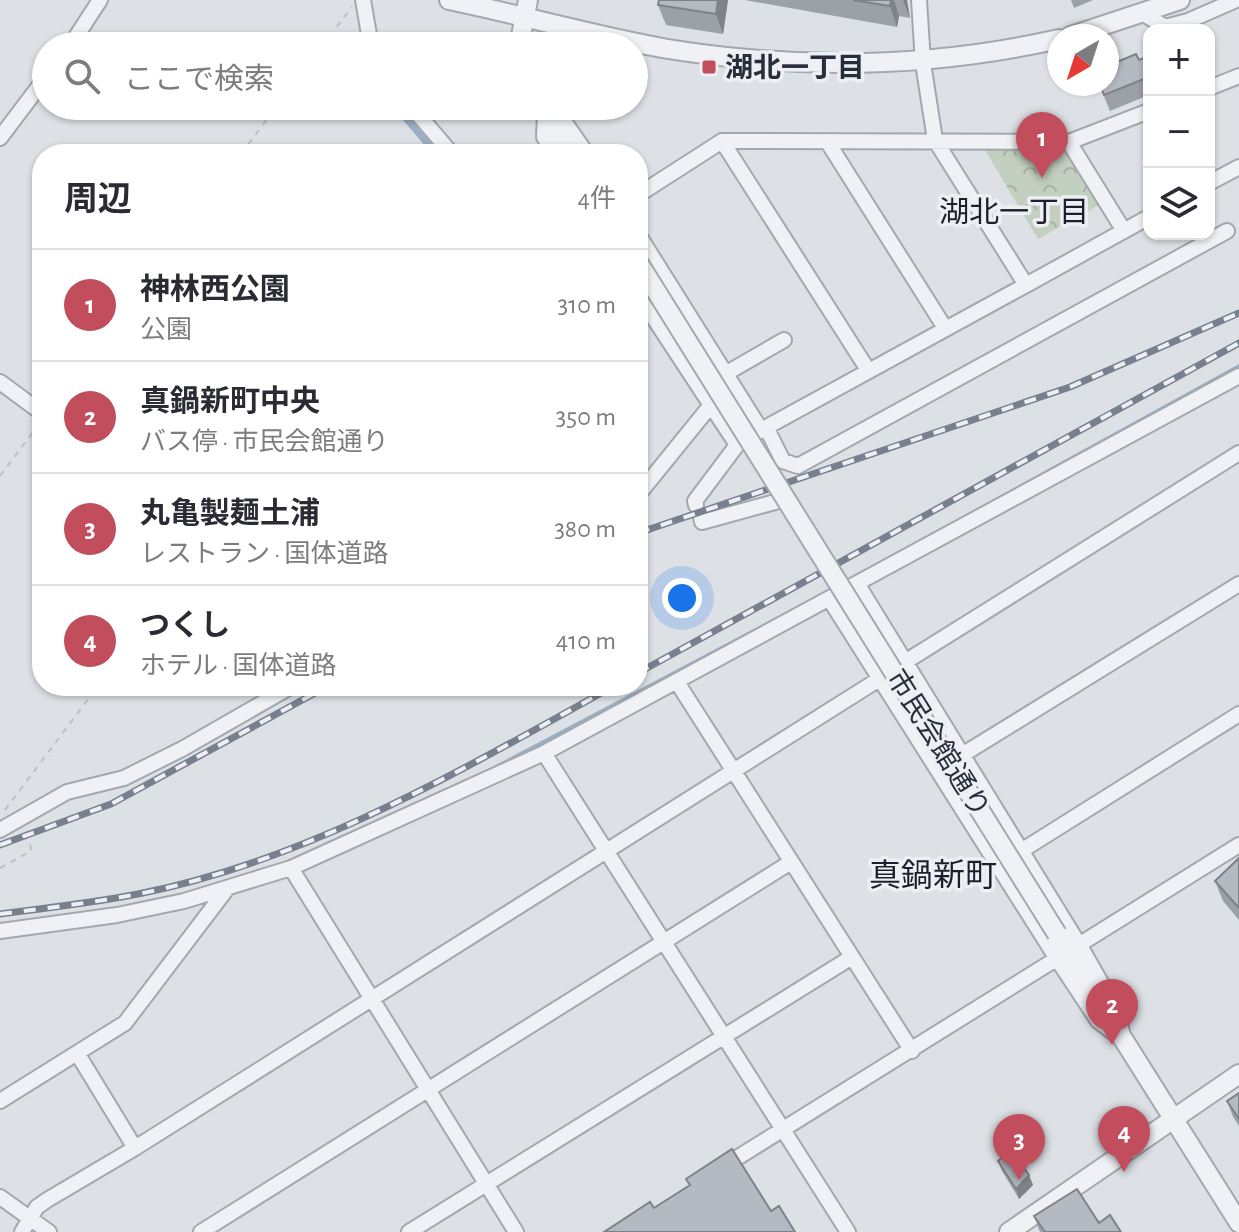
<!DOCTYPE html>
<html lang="ja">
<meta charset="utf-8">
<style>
:root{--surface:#fff;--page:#f2f2f3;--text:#2b2b33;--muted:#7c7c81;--line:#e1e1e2;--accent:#c14d5d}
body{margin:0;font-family:"Alegreya Sans","Noto Sans JP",sans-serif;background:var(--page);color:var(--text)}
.controls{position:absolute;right:24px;top:24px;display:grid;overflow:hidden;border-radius:16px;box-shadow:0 2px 6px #0004}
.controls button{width:72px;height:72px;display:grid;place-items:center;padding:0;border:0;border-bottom:2px solid var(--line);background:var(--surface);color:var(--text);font:40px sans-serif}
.compass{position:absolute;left:1047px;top:24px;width:72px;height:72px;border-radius:50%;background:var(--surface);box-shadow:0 2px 6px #0004;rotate:219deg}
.you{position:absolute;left:682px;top:598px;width:28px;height:28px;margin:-20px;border:6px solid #fff;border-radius:50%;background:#1a73e8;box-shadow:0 0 0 12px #1a73e833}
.badge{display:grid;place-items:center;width:52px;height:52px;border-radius:50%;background:var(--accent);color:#fff;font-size:26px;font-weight:700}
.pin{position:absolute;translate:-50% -66px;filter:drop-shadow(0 2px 4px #0008)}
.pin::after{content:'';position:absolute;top:42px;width:28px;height:24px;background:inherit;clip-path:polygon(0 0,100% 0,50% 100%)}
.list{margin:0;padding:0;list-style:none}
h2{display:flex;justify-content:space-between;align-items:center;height:104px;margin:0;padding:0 32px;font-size:34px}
h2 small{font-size:26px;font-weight:400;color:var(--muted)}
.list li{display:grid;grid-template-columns:52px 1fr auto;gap:24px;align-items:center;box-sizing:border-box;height:112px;padding:0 32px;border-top:2px solid var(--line)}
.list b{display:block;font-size:30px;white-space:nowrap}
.list p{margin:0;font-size:26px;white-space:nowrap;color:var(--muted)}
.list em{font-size:26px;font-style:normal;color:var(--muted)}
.icon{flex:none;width:44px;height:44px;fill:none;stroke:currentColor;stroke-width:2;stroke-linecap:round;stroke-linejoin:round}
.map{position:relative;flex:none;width:1239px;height:1232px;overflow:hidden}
.search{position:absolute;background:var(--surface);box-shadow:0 2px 6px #0004;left:32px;top:32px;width:616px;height:88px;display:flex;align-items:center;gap:20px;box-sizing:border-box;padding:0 28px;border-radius:44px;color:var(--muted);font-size:30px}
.panel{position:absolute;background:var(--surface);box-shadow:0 2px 6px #0004;left:32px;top:144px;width:616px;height:552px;border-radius:32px}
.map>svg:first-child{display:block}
</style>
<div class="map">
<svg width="1239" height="1232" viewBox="0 0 1239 1232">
<defs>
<pattern id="forest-crowns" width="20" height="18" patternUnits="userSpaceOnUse" patternTransform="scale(2)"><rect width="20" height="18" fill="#c3cfbf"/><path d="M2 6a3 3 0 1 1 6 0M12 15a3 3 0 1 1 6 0" fill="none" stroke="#a8b2a5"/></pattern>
</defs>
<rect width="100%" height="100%" fill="#dde1e6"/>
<path fill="url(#forest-crowns)" d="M1064,149L1099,205L1038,239L985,150Z"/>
<path fill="#9baec3" d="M391,106H400L440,154H432Z
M1239,364V372L497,772L494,766L854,576Z"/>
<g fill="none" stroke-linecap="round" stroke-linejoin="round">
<defs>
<path id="minor" d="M363,0L371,46
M919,0L923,63L935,140L1026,285L1149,217
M1144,14L1165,27L1188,21L1236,0
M70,46L100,0
M1209,88L1239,76
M411,106L452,154
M0,138L46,77
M722,141L868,370
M827,141L945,328
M1069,142L1124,231
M554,154L544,137L545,113L566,124L587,154
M1209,183L1239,167
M638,195L722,141L1069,142L1149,111
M638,234L761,430L737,445L638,294
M725,374L784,340
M0,382L42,413
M766,427L783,461L798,466L1227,231
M761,430L1026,285
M638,495L711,405
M696,505L695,501L737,445
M701,517L702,522L775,502
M858,585L1083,951L1117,1011L1122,1032
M830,600L1057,959L1098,1021L1118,1036
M905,662L1239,453
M677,682L912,1051
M544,753L848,1232
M962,755L1239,584
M0,830L67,792L124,778L182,749L292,686
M1021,851L1239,714
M291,868L516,1232
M0,931L117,915L184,901L291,868L544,753L1239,376
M77,1053L135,1148
M0,1101L125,1023L226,890
M724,1166L1239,845
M0,1197L49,1232
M22,1232L37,1207L47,1200L135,1148L881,678
M201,1232L791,862
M409,1232L852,957"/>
<path id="tertiary" d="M449,0C522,15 594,36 668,49C799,70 930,68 1059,39
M1071,36L1180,0
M519,46L528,0
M540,106L571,154
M1057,934L1239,1223
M1009,1232L1239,1074"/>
</defs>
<use href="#minor" stroke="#a3a8af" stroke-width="18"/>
<use href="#tertiary" stroke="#a3a8af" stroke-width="22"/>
<path stroke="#bcbfc5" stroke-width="2" stroke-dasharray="6 6" stroke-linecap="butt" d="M322,46L352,7
M241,154L277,106
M0,476L39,424
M5,810L98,686
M0,868L31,851L30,843"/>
<use href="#minor" stroke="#f0f1f5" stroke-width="14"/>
<use href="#tertiary" stroke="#f0f1f5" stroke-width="18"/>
<defs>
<path id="rail" d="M638,533L1070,387L1239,313
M638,673L1239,343
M0,845L111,804L328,686
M0,914C46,908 92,903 138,894C310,860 463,769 614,686"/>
</defs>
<use href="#rail" stroke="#78808e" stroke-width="7"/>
<use href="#rail" stroke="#edeff4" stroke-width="4" stroke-dasharray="12" stroke-linecap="butt"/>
<defs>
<path id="tertiary-bridge" d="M638,262L1057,934"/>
</defs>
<use href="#tertiary-bridge" stroke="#a3a8af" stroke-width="22" stroke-linecap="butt"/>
<use href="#tertiary-bridge" stroke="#f0f1f5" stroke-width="18"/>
</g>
<path fill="#9ca0a7" d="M659,0H728L723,34L666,25L658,5Z
M745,0H907L910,18L899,16L897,27Z
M1071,0H1093L1074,8Z
M1149,56V95L1110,111L1099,84L1139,60Z
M1239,858V920L1223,901L1215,881Z
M1239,1093V1126L1233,1117L1227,1101Z
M998,1161L1029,1175L1033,1185L1019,1199L1002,1171Z
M1034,1216L1099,1223L1121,1232H1040Z"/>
<path fill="#7f8288" d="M718,0H728L723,34L716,14Z
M891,0H894L899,16L897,27L890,6Z
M903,0H907L910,18Z
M1029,1175L1033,1185L1019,1199L1016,1189Z"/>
<path fill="#b5bac2" stroke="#7f8288" stroke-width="2" d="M659,0H718L716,14L658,5Z
M853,0H891L890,6Z
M1136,54L1139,60L1149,56V77L1104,95L1100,84H1107V66Z
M1239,858V908L1215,881Z
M1239,1093V1119L1227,1101Z
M732,1149L771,1211L779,1206L795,1232H604L650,1202L654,1208L690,1185L686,1179Z
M1011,1151L1029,1175L1016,1189L998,1161Z
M1077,1189L1099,1223L1110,1215L1121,1232H1045L1034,1216Z"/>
<rect fill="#c14d5d" stroke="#edeff4" stroke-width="3" x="701" y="59" width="16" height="16" rx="4"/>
<g text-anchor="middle" stroke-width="7" stroke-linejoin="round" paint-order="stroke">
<g font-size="28" font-weight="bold" fill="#282f3b" stroke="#edeff4" text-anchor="start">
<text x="725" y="77">湖北一丁目</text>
</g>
<g font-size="28" fill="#282f3b" stroke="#edeff4">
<text transform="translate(939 743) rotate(58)" y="10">市民会館通り</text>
</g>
<g font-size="30" fill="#1b202c" stroke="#edeff4">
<text x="1014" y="222">湖北一丁目</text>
</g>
<g font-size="32" fill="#1b202c" stroke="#edeff4">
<text x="933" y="886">真鍋新町</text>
</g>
</g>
</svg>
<div class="controls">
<button>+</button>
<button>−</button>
<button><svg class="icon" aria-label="layers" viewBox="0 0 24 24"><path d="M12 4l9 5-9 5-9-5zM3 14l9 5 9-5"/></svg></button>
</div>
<svg class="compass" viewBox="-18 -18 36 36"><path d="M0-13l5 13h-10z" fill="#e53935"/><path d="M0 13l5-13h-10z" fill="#7c7c81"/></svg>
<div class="you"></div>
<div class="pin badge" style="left:1042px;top:178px">1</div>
<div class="pin badge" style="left:1112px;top:1045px">2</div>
<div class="pin badge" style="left:1019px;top:1180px">3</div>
<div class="pin badge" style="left:1124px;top:1172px">4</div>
<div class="search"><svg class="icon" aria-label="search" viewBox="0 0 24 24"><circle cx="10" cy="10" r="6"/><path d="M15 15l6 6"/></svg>ここで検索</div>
<section class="panel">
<h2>周辺<small>4件</small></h2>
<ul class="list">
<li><span class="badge">1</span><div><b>神林西公園</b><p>公園</p></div><em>310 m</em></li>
<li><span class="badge">2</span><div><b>真鍋新町中央</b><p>バス停 · 市民会館通り</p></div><em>350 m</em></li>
<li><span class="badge">3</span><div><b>丸亀製麺土浦</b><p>レストラン · 国体道路</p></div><em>380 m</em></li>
<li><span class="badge">4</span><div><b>つくし</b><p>ホテル · 国体道路</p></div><em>410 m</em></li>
</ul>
</section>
</div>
